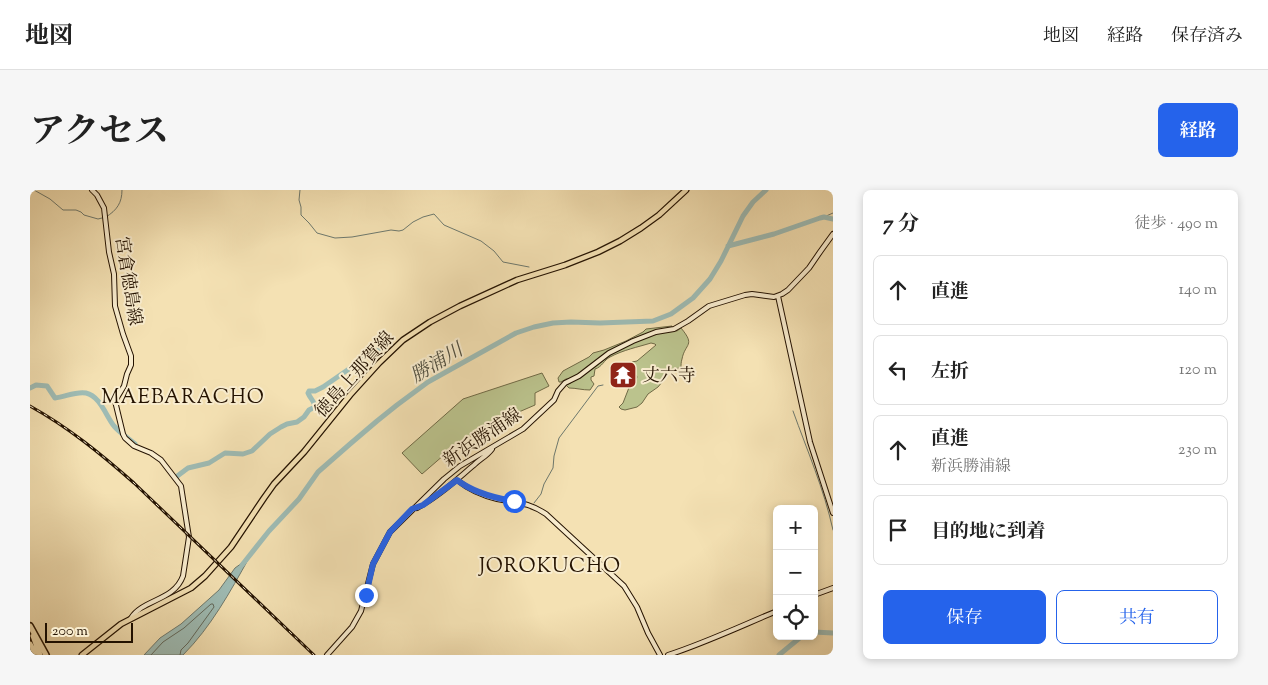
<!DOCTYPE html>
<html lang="ja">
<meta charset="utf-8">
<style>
:root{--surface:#fff;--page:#f6f6f6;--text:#222;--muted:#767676;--line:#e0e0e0;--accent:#2563eb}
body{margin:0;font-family:"Sorts Mill Goudy","Noto Serif JP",serif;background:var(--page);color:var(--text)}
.controls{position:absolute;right:15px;bottom:15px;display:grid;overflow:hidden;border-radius:8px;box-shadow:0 2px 8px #0003}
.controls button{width:45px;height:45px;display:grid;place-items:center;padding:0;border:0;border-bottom:1px solid var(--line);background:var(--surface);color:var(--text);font:25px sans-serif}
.scale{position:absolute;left:15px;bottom:12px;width:88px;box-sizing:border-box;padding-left:5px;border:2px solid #241200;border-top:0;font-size:14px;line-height:18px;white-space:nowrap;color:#241200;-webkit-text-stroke:4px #f8ecce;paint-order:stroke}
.stop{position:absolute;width:15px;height:15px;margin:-11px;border:4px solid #2563eb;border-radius:50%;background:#fff}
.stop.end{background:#2563eb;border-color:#fff;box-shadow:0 1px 5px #0008}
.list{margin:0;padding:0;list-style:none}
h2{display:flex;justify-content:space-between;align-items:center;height:65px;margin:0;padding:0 20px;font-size:21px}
h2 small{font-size:16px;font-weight:400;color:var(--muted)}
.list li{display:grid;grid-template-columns:32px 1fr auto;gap:15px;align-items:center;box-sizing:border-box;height:70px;margin:0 10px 10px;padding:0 10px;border:1px solid var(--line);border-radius:8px}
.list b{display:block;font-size:19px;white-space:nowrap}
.list p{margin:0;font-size:16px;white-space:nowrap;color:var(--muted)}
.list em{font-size:16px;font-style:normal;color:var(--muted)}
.actions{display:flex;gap:10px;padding:15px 20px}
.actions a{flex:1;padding:11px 0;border:1px solid var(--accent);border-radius:8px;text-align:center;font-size:18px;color:var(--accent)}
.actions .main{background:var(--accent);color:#fff}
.icon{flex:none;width:28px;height:28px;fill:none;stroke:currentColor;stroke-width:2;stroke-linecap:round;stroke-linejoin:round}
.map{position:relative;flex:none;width:803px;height:465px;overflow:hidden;border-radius:8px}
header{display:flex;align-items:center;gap:30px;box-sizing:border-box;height:70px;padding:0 25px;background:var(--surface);border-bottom:1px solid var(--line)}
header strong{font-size:24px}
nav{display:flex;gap:28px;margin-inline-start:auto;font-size:18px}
.intro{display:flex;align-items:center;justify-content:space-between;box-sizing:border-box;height:120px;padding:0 30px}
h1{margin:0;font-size:35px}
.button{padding:12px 22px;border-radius:8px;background:var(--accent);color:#fff;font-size:18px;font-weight:700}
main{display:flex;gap:30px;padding:0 30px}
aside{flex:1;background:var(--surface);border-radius:8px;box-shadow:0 2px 8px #0003}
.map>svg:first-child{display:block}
</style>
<header>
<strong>地図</strong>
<nav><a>地図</a><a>経路</a><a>保存済み</a></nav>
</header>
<div class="intro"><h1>アクセス</h1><a class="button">経路</a></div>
<main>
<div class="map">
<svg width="803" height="465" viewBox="0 0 803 465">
<rect width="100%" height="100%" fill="#f4e1b3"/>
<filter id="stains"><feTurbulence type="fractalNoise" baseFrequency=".004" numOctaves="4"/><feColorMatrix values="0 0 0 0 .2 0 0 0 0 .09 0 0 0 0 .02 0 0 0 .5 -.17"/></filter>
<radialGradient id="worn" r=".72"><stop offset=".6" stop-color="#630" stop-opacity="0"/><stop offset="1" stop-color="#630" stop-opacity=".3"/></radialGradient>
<path fill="#bbc38d" stroke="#706a46" d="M642,136V141H647L651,138C666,156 655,153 652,169C651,172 651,175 651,177L641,181L628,197L618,204L612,213L607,217L595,220L591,219L589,217L593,213L600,195L605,191L607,187L606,185L599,178V175L602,172L607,171L626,155L625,154L621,153C608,157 593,160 580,167C574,170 572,177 565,179L564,186L561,187V190L564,194L560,200C552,200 546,198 539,198L536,195L541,193L540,189H536L531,192H529L528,188L533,181L559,167L563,163L574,160L596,151L613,142L616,139Z
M512,183L519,196L505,203V215L475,228L429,252L392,284L372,263L433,209Z"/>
<path fill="#9ebcb5" stroke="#6d786d" d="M219,368C200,402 181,437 153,465H114L130,448L151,434L189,400L205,378Z"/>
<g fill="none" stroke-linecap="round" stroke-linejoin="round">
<path stroke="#61675a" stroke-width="1" d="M121,465L133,452L154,438L181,414H183L184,417L158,453L151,460L150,465"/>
<path stroke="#6d786d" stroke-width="1" d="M4,0L20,9L33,20H46L51,22L54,25L68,29L72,28
M270,0L269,10L271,17V25L279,33L287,43L305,48L322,47L361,40L369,41L373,40L383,32L393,27L404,24L414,35L451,51L464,61L473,72L499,77
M76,27C87,20 92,13 92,0
M794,27L803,23
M763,221C777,260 794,299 803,340
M504,313L511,304L514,294L523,278L524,266L529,248L568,196L573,195"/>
<path stroke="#9ebcb5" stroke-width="5" d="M698,56L744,44L790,28L794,27L803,29
M0,198L6,195L17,196L25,208C35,207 46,201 56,203C70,206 76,226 84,236C90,243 98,248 105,254
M146,287L158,278L179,273L195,263L213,264L222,261L240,244L251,237L257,234L267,232L274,227L279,220L285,217C285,212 280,208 278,203L279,201H285L293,197L319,179L342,160H349
M212,375L239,341L269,309L288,282L320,254L347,231L367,215L398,192L486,143L504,137L523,133L541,132L570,133L623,131L641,124L663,108L680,89L691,71L713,26L723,12L736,0
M784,442L803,443
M749,465L772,446"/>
<defs>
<path id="secondary" d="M62,0L67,5L74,18L79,62L84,84L85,116L93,144L101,166V175L97,184L94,196L85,211L93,244L95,248L104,256L121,263L131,270L151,296L158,341L159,347L153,386C144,411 113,409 101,428
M748,106L780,252L803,323
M427,290C438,299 454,306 467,309C487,313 498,312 516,324L594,396L607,417L618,443L630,465
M387,318C408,307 426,290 444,275C450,269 457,266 462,259
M784,405L803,398
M297,465L322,437L331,421L343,374L360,342L414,289L430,276L493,239L524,210L528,201L535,193L549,186L579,163L603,151L626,142L644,139L658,131L679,116L715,105L722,104L744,107L752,104L758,100L779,78L790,62L803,44
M638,465C675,453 711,436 747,421"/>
<path id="primary" d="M52,465L91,434L161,398L175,386L201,357L234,308L244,294L274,262L320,205L349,173L373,150L400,132L430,116L487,90L535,75L568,62L590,51L611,38L629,25L656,0"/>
<path id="highway" d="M0,436L16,465
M3,446L10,465
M0,454L6,465"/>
</defs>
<use href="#secondary" stroke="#241200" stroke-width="6"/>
<use href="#primary" stroke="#241200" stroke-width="7"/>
<use href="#highway" stroke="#241200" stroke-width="8"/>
<use href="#secondary" stroke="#f8ecce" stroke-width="4"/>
<use href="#primary" stroke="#f4e1b3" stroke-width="4.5"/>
<use href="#highway" stroke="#f4e1b3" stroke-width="5"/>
<defs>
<path id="rail" d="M0,216C38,237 71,264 104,293L284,465"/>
</defs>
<use href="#rail" stroke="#241200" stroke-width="3"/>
<use href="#rail" stroke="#f8ecce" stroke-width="1" stroke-dasharray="4" stroke-linecap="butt"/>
</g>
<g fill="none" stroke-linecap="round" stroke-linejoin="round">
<path stroke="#2563eb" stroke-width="6" d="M336,405L343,374L360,342L382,319L393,315L427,290C444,303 464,308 484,311"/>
</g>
<defs>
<symbol id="temple-square" viewBox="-11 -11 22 22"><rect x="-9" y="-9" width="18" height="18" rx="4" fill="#8f2418" stroke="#f8ecce"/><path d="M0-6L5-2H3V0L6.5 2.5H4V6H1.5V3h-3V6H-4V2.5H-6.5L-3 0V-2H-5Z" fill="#fff"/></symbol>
</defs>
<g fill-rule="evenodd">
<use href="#temple-square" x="577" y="169" width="32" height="32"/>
</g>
<g text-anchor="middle" stroke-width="4" stroke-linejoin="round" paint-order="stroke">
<g font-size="18" fill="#241200" stroke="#f8ecce">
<text transform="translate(99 91) rotate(81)" y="6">宮倉徳島線</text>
<text transform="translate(324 184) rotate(-48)" y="6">徳島上那賀線</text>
<text transform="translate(452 247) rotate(-34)" y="6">新浜勝浦線</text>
</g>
<g font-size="18" fill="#241200" stroke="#f8ecce" text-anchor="start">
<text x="612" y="191">丈六寺</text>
</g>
<g font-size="19" font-style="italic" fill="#4f4e3f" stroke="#f8ecce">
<text transform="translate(406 172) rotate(-31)" y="7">勝浦川</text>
</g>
<g font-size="20" letter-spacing="1" fill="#241200" stroke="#f8ecce">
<text x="153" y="213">MAEBARACHO</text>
<text x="520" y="382">JOROKUCHO</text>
</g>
</g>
<rect width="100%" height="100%" filter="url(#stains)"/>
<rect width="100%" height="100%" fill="url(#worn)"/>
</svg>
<div class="controls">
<button>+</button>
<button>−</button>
<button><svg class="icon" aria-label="locate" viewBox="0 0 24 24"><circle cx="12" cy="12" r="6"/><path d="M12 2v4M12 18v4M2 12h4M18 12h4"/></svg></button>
</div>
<div class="scale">200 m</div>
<div class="stop" style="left:484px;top:311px"></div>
<div class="stop end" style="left:336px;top:405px"></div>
</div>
<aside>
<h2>7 分<small>徒歩 · 490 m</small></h2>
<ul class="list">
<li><svg class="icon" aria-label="ahead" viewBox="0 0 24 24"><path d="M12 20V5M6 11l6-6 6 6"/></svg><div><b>直進</b></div><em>140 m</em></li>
<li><svg class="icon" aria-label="left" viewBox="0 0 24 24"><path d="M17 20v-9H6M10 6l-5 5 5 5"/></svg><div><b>左折</b></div><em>120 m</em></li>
<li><svg class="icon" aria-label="ahead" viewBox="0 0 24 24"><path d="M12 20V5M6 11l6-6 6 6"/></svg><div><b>直進</b><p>新浜勝浦線</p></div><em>230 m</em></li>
<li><svg class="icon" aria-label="arrive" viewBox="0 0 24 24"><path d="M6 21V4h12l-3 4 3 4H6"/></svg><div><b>目的地に到着</b></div></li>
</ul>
<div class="actions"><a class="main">保存</a><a>共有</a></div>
</aside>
</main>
